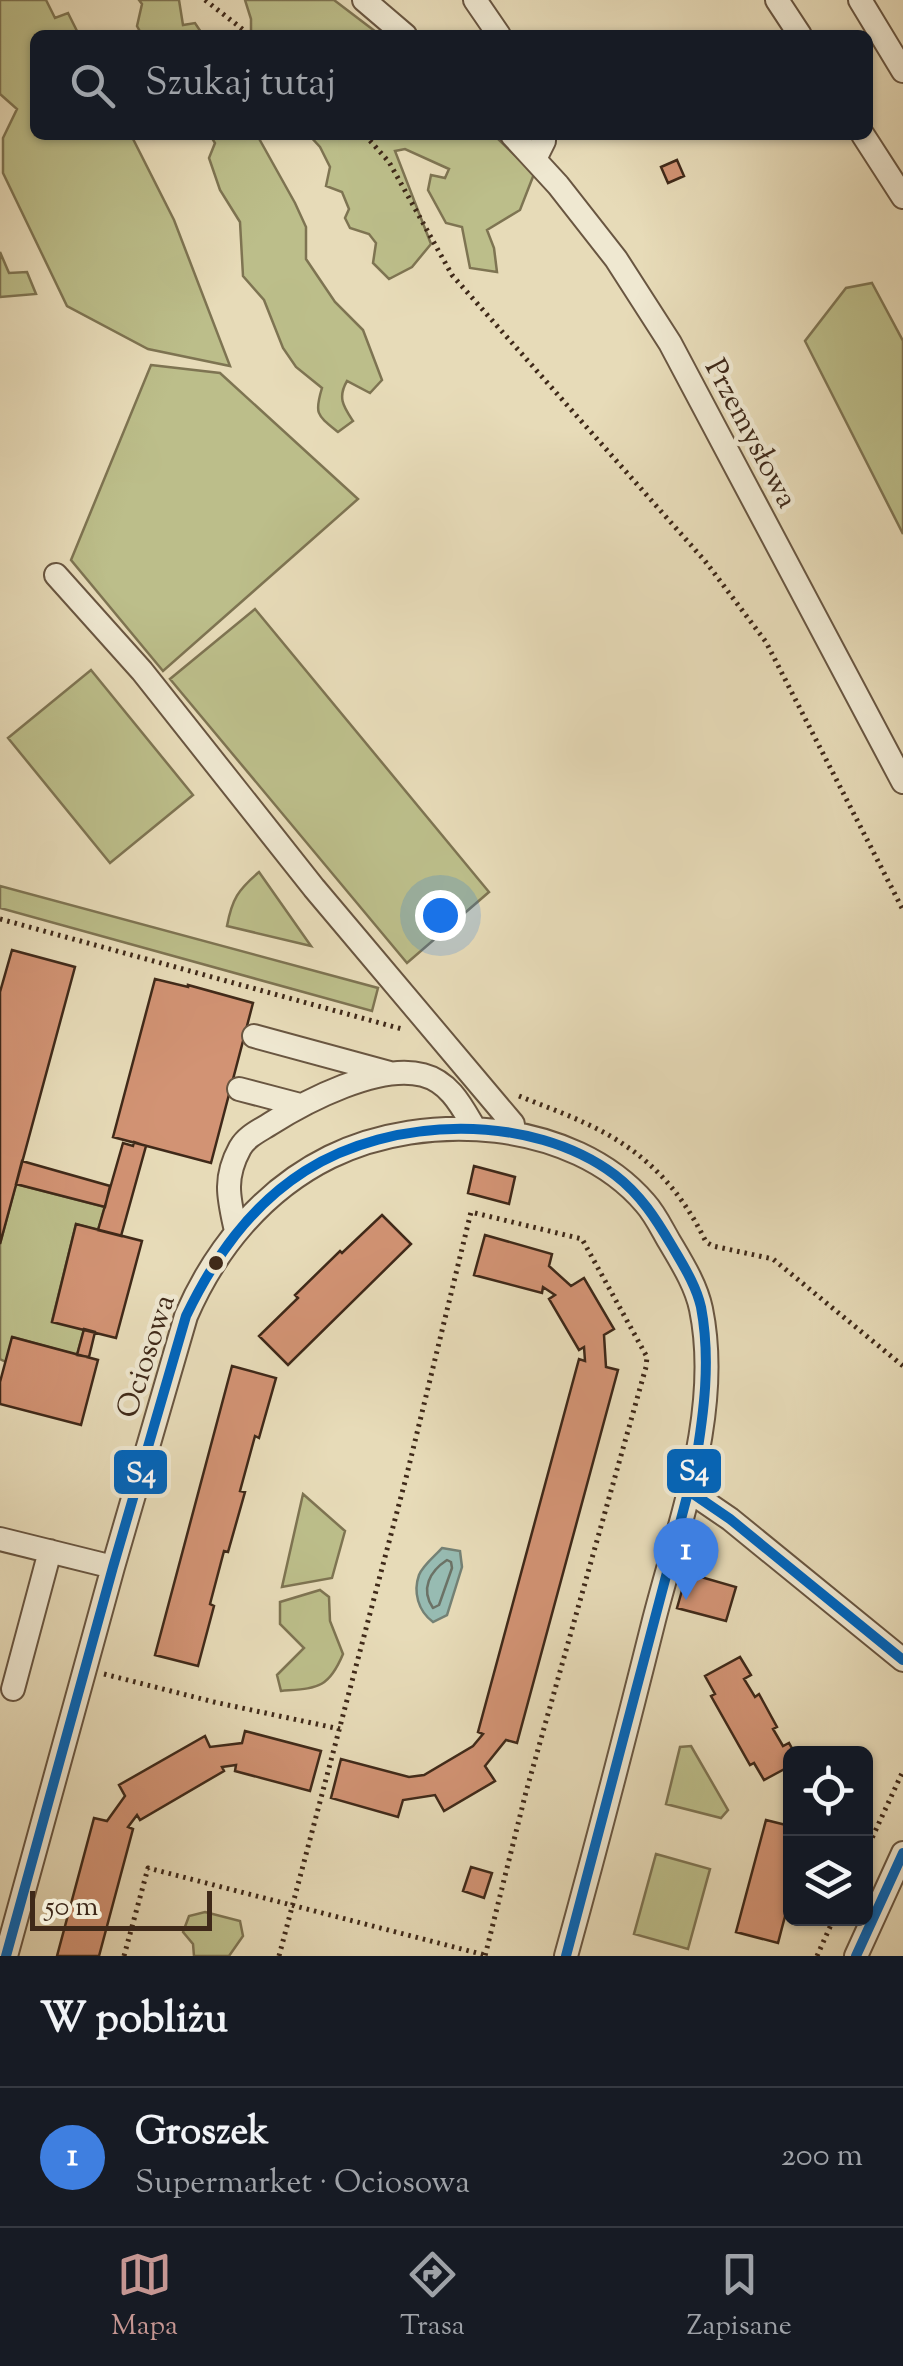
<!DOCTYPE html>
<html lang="pl">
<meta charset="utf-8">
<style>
:root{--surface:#171b24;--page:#20242c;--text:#f1f3f6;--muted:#9ea1a6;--line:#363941;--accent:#c59692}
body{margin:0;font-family:"Sorts Mill Goudy",serif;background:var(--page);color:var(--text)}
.controls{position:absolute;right:30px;bottom:30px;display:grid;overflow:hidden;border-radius:15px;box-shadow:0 2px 8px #0004}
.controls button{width:90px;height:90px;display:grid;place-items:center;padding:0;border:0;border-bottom:2px solid var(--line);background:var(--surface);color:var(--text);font:50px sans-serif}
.scale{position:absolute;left:30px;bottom:25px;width:182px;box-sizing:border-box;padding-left:10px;border:5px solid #3f2919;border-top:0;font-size:28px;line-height:35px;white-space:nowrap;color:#3f2919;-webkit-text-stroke:8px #efe8d1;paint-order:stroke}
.you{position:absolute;left:440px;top:915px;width:35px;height:35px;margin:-25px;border:8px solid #fff;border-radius:50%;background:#1a73e8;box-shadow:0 0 0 15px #1a73e833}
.badge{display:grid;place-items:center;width:65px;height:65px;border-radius:50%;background:var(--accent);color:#fff;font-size:32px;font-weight:700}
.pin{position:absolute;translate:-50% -82px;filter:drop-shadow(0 2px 5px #0008)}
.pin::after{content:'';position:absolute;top:52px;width:35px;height:30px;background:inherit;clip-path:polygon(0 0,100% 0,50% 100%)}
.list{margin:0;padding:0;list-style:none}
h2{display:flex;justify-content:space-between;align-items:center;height:130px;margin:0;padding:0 40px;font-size:42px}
h2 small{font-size:32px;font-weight:400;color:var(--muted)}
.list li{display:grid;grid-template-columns:65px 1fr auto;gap:30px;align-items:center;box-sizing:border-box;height:140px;padding:0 40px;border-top:2px solid var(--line)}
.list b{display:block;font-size:38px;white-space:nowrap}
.list p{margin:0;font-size:32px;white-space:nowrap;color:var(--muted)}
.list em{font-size:32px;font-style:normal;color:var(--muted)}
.icon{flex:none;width:55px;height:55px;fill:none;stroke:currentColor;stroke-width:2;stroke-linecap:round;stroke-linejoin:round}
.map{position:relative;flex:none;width:903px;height:1956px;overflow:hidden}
.search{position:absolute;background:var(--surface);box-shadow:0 2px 8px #0004;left:30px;right:30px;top:30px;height:110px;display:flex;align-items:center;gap:25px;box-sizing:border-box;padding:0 35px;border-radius:15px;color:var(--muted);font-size:38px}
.sheet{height:270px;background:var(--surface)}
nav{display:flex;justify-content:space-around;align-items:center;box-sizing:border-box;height:140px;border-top:2px solid var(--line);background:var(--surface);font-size:28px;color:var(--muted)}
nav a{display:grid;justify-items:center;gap:5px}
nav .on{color:var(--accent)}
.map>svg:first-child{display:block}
</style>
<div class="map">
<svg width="903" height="1956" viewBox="0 0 903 1956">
<rect width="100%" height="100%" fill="#e7dbb8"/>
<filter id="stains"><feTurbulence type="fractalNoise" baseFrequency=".002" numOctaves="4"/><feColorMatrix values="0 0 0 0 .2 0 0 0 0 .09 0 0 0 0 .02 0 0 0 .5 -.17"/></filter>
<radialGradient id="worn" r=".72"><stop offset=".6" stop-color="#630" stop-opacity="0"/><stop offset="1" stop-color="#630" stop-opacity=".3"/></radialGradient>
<path fill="#bcbe8a" stroke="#7e7452" stroke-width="2.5" d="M0,0H46L55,18L68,13L79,35H35V135H131L174,220L230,366L148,349L67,306L3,173V138L17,109L0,94Z
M139,0H179L183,25L195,23L203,35H142L137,26L142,4Z
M245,0H334L380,35H251V19Z
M210,135H257L295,203L306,227V259L335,302L363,330L382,380L370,393L347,381C337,398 344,407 353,421L338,432C317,415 314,414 322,388L296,367L283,348L264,300L243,276L240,222L220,190L209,158L215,143Z
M309,135H494L534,174L520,210L487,230L494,248L497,272L470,268L462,227L446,223L428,190L431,175L445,178L449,169L405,149L395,151L431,244L412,267L389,279L373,263L376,243L369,234L350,228L345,218L349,209L342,192L326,186L330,167L320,147Z
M0,252L9,273L27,272L36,294L0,297Z
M872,283L903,341V534L805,341L846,288Z
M151,365L220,373L358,499L163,671L71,560Z
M255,609L489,892L407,963L170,679Z
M91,670L193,795L110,863L8,738Z
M259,872L311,946L227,926C232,899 238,890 259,872Z
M0,886L378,988L372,1011L0,908Z
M16,1184L105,1207L98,1230L76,1224L52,1321L84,1329L77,1355L13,1337L6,1362L0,1359V1244Z
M303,1494L345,1531L332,1578L282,1587Z
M320,1590L329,1597L330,1621L343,1654C328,1690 316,1688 281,1691L277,1675L304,1648L280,1624V1602Z
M691,1746L728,1810L721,1818L666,1804L680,1747Z
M656,1854L710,1869L688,1949L634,1934Z
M205,1912L240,1921L243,1936L229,1956H194L193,1944L183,1932L189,1916Z"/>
<path fill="#97bbb2" stroke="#748175" stroke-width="2.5" d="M442,1548L460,1551L462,1567L447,1615L433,1622C418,1611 413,1592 419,1575C423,1565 435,1556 442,1548Z"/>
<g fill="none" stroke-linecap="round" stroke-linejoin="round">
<path stroke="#6b7266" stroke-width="2.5" d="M447,1560L451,1562L452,1568L439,1605L433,1608C420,1589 430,1571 447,1560Z"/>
</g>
<path fill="#d29374" stroke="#3f2919" stroke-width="2.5" d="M677,160L684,176L668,183L661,167Z
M12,950L75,967L0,1244V992Z
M155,979L188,987V985L253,1003L211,1163L113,1137Z
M134,1142L146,1146L121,1236L98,1230L123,1143L133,1146Z
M22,1161L110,1186L105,1207L16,1184Z
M474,1166L515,1177L509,1204L468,1193Z
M382,1215L411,1244L288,1365L259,1336L298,1298L295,1295L340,1251L342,1253Z
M76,1224L142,1241L116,1338L52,1322Z
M485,1235L552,1254L549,1266L571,1286L584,1278L614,1329L604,1335L606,1367L618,1370L517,1743L506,1740L485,1766L495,1781L444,1811L435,1795L403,1800L398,1817L331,1798L341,1759L409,1777L424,1775L473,1746L483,1734L478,1732L579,1359L585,1361L584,1347L579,1350L549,1299L555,1295L543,1287L542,1293L474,1275Z
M84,1329L95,1332L89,1357L77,1355Z
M12,1337L98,1360L81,1425L0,1404V1382Z
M232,1366L276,1378L259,1438L255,1436L240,1491L245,1492L228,1552L224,1551L210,1604L214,1606L198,1666L155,1655Z
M687,1573L736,1587L726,1621L677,1608Z
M740,1657L751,1675L744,1679L755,1697L759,1694L777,1727L773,1729L783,1746L789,1743L795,1754H790V1766L764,1780L754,1763L750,1765L711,1696L715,1694L705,1676Z
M245,1731L321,1751L310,1791L235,1771L236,1765L222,1767L224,1771L140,1820L137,1815L128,1827L133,1829L99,1956H57L94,1818L107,1821L125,1796L119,1785L205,1736L210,1747L242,1743Z
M766,1820L790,1826V1897L778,1943L736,1932Z
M471,1867L492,1873L484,1898L463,1891Z"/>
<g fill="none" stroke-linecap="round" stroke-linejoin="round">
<defs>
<path id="minor" d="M364,0L405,35
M475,0L499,35
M777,0L800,35
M860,0L903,71
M512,135L558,185L616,259L670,343L903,782
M863,135L903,197
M535,159L544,141V135
M56,575L142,671L314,888L513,1124L512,1133
M254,1036L390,1073
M239,1089L300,1105
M236,1231C229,1199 223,1179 240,1148C247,1136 259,1131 270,1124C306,1101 379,1063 423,1075C450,1082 462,1107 475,1129
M689,1491L730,1519L903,1660
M0,1539L113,1567
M13,1689L50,1551
M6,1956L113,1567L186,1316C215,1249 263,1190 330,1157C425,1110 573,1119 645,1203C655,1214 662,1229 669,1241C682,1263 696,1285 701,1309C722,1411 679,1522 654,1620C626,1732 597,1844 566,1956
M856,1956L903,1853"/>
</defs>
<use href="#minor" stroke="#695641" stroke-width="26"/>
<path stroke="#3f2919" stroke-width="5" stroke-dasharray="2.5 5" stroke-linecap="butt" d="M205,0L250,35
M365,135L389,162L452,275L705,561L766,642L903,910
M0,919L402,1029
M519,1096C541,1105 564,1113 585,1123C642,1149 679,1186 706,1242L713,1246L773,1259L903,1366
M104,1674L214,1702L340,1729
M866,1851L903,1771
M124,1956L148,1868L485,1955
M279,1956L406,1478L471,1212L582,1239L647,1357L646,1367L526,1792L485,1956
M817,1956L834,1918"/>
<use href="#minor" stroke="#efe8d1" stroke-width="22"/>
<defs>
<path id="bus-1" d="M689,1491L730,1519L903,1660
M6,1956L113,1567L186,1316C214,1258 250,1206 305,1171C391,1116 531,1112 615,1175C641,1195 656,1219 672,1246C683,1265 696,1285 701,1307C711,1360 704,1413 695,1466L566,1956
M856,1956L903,1853"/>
</defs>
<use href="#bus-1" stroke="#efe8d1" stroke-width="18"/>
<use href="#bus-1" stroke="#0065bd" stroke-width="10"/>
</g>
<circle fill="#3f2919" stroke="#efe8d1" stroke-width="4" cx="216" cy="1263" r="9"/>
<g text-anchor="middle" stroke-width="9" stroke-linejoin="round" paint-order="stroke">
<g font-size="30" fill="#3f2919" stroke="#efe8d1">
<text transform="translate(752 433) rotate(62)" y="10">Przemysłowa</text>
<text transform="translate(145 1356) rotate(-72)" y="10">Ociosowa</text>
</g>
</g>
<g stroke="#efe8d1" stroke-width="4">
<rect x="665" y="1447" width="58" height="48" rx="10" fill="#0065bd"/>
<rect x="112" y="1448" width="57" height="48" rx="10" fill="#0065bd"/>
</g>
<g font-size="28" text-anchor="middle" font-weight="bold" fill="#fff">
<text x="694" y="1480">S4</text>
<text x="141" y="1482">S4</text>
</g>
<rect width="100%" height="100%" filter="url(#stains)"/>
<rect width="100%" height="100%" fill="url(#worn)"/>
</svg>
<div class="controls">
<button><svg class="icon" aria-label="locate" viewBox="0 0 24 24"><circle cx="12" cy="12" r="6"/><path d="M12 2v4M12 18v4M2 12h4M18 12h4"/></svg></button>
<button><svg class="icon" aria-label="layers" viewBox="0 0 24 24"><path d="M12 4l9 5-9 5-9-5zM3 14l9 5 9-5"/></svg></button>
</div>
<div class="scale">50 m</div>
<div class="you"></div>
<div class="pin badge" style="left:686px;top:1600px;background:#3f7fe0">1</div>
<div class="search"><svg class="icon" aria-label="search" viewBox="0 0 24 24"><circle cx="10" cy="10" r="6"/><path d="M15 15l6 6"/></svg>Szukaj tutaj</div>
</div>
<section class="sheet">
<h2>W pobliżu<small></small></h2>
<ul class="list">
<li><span class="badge" style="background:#3f7fe0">1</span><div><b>Groszek</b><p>Supermarket · Ociosowa</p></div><em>200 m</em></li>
</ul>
</section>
<nav>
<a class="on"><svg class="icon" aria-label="map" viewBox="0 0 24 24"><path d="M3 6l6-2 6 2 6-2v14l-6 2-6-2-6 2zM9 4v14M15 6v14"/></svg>Mapa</a>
<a><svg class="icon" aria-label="directions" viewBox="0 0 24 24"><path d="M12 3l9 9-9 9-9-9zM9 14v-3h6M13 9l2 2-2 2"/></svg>Trasa</a>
<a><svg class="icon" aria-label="saved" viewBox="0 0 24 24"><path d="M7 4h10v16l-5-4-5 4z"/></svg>Zapisane</a>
</nav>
